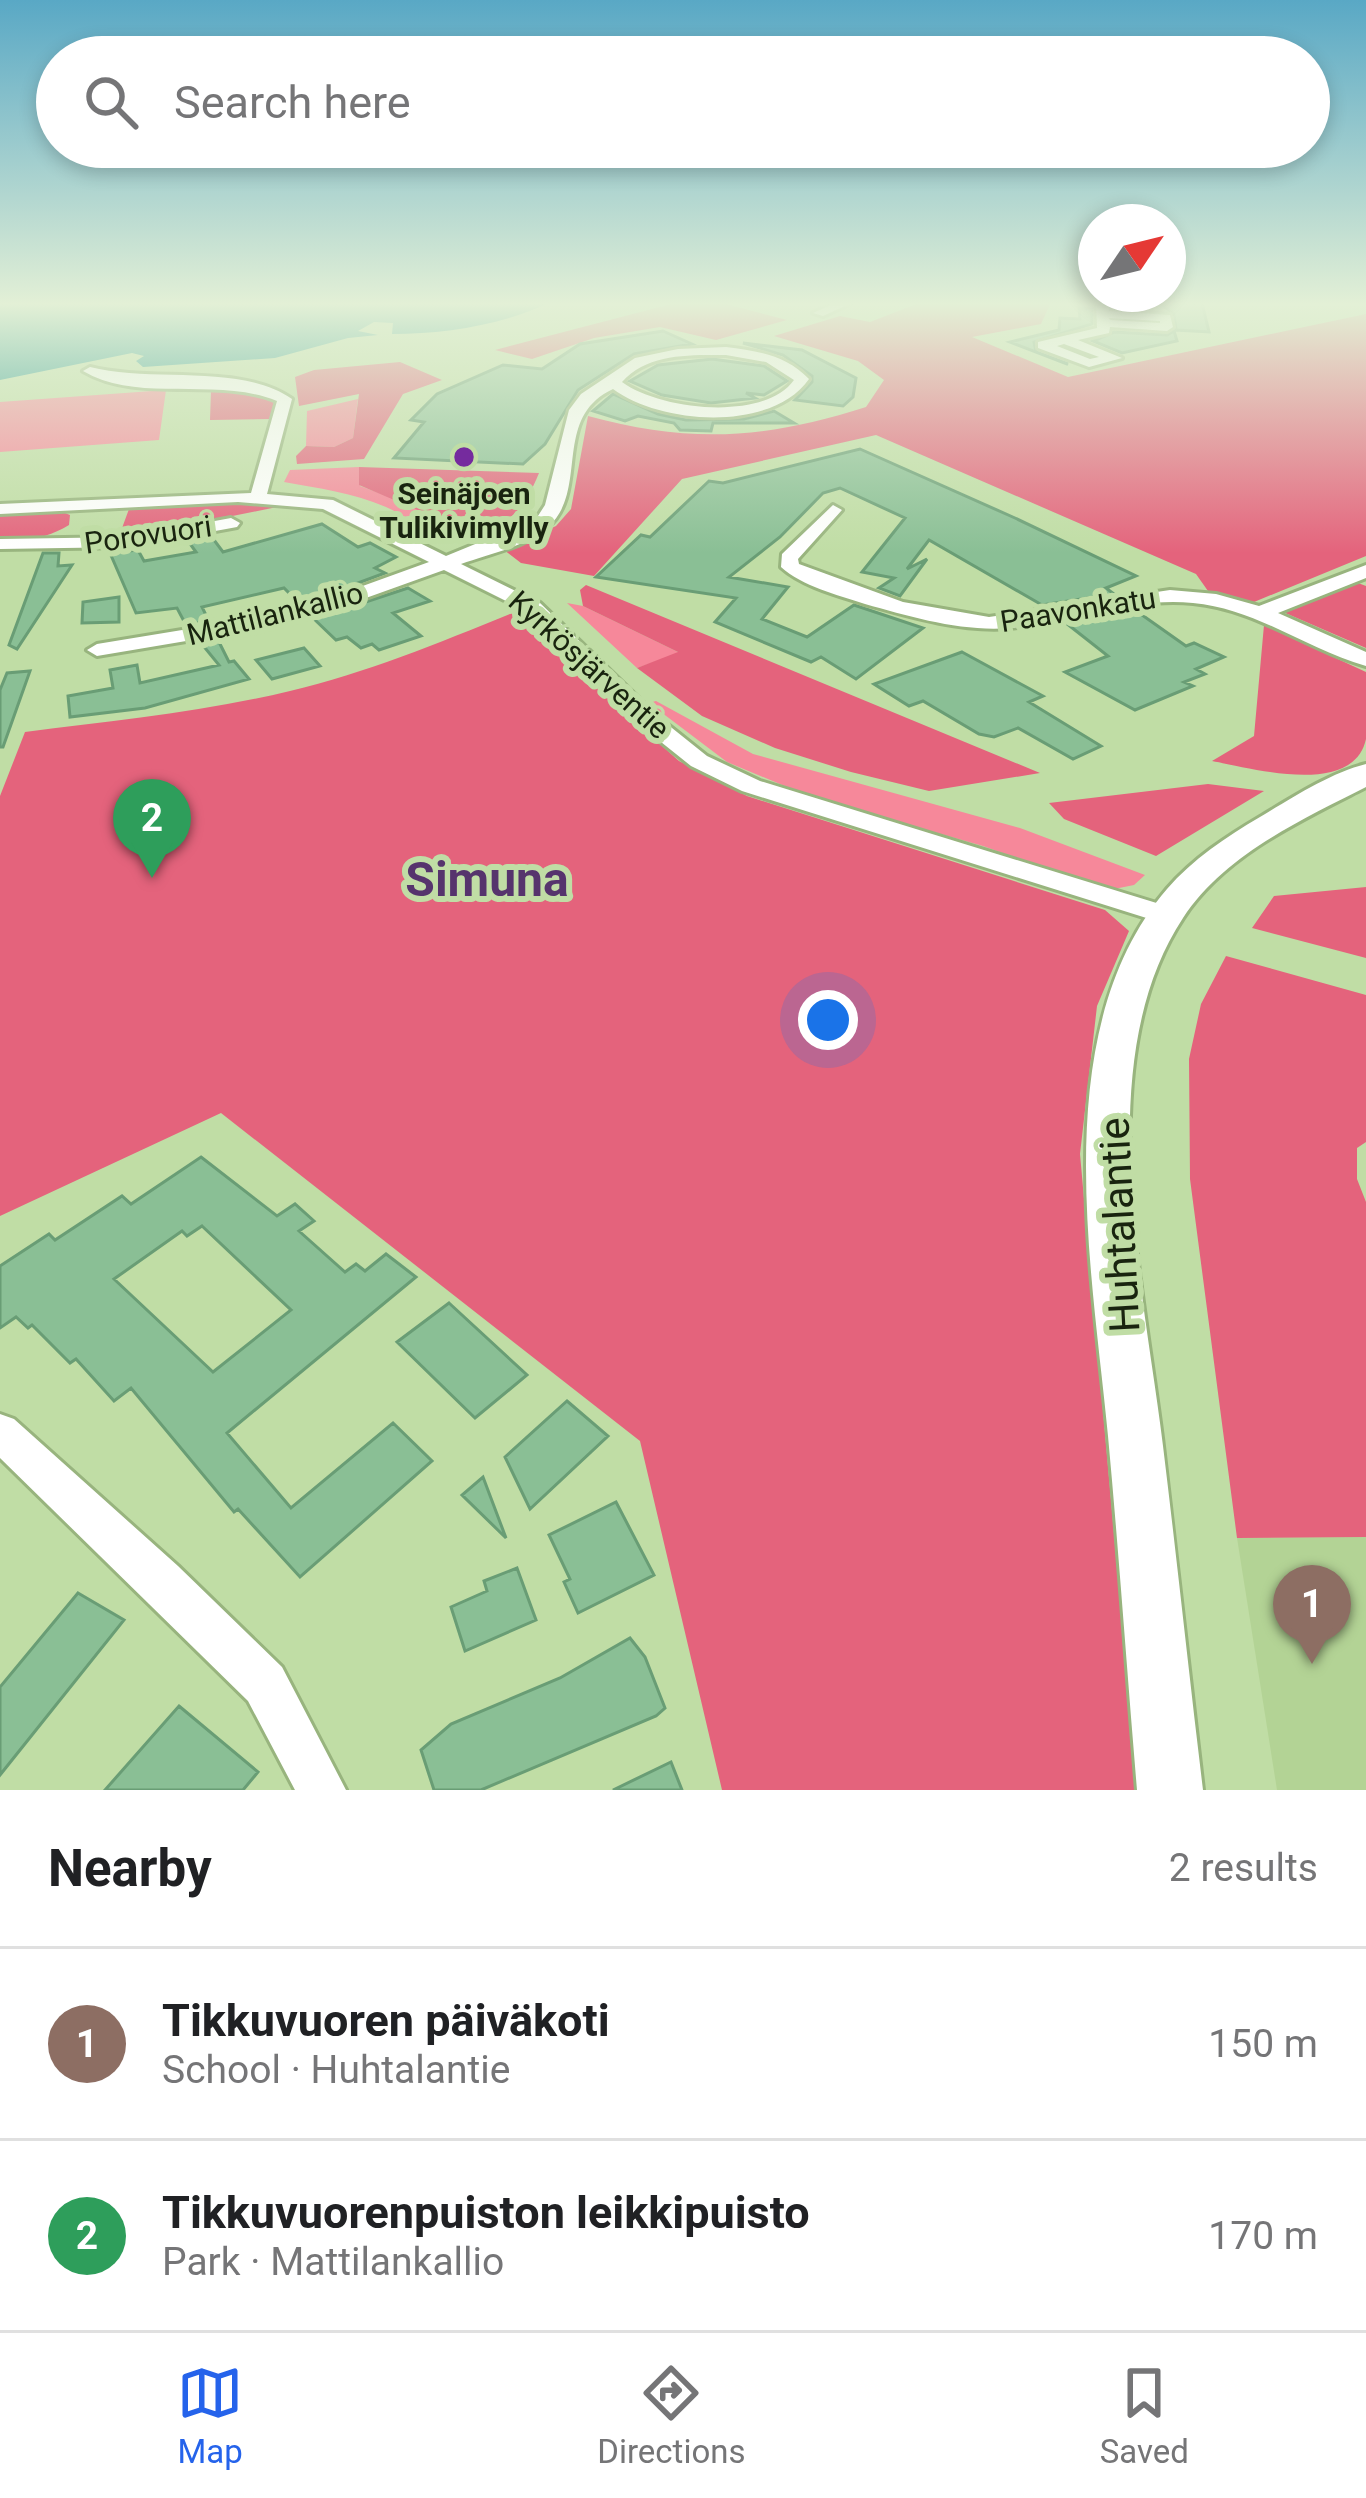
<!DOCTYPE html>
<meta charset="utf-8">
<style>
:root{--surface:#fff;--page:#f6f6f6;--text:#202124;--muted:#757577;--line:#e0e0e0;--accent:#2563eb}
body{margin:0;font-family:Roboto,sans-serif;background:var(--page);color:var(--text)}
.compass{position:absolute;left:1078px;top:204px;width:108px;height:108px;border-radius:50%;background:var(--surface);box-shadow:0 6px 18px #0003;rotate:55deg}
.you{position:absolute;left:828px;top:1020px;width:42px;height:42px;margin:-30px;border:9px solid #fff;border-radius:50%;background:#1a73e8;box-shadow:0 0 0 18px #1a73e833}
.badge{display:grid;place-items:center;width:78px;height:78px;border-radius:50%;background:var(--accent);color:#fff;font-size:39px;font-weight:700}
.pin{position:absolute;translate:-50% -99px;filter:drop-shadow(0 3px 6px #0008)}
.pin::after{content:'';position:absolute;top:63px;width:42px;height:36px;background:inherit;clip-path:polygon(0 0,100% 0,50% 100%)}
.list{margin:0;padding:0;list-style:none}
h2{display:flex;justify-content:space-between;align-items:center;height:156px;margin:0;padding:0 48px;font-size:51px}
h2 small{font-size:39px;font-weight:400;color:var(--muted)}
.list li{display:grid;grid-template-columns:78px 1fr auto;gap:36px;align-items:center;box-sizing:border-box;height:192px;padding:0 48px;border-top:3px solid var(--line)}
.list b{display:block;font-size:45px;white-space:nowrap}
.list p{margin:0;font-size:39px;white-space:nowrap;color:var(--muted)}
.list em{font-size:39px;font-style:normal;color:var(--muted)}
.icon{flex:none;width:66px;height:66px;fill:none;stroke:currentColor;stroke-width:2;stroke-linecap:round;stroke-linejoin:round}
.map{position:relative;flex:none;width:1366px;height:1790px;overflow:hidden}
.search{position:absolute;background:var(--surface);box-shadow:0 6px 18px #0003;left:36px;right:36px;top:36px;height:132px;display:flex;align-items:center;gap:30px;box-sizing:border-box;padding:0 42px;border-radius:66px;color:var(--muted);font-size:45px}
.sheet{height:540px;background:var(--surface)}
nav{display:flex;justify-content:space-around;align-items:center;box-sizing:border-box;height:168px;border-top:3px solid var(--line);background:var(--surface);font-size:33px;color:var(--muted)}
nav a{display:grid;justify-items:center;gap:6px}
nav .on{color:var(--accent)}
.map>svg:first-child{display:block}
</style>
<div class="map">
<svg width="1366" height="1790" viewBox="0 0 1366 1790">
<rect width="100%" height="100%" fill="#c0dda5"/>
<path fill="#b3d395" d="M1366,1537V1790H1277L1237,1538Z"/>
<path fill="#f6889a" d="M166,390L159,440L0,452V402Z
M358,399L353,438L334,447L306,446L307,411Z
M359,467L360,486L425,510L473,539C446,548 410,517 386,507C354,493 317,488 284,482L290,470Z
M567,603L583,606L680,653L637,668Z
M656,701L753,754L1020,828L1145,875L1134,885L1114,889L1084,882L983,846L811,797L727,762L649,703Z"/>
<path fill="#e4637c" d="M675,303H722L787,320L716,340L660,327L594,338L532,359L495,350Z
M919,303L1050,304L1041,324L972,337L1068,377L1366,314V556L1254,602L1208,591L1196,574L876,435L682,479L594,576L521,563L504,550L556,526L571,509L588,416C690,444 766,439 866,407L884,380L858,361L774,336L840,316L870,322Z
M400,362L442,380L403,394L364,459L297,464L296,456L306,446L334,447L353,438L359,394L299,406L295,377L314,370Z
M239,388L279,403L271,419L210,420L211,391Z
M359,467L539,473C522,514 511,522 468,537L467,531L359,485Z
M230,502L297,503L118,539L129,509Z
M60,511L70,515L69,525C46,539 26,541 0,537V515Z
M1358,583L1366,586V648L1283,612Z
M586,585L1040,773L929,791L851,772L775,748L702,716L637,668L678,652L583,606L580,590Z
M525,608L598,689L679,761L747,796L1105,910L1129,931L1097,1006L1080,1154L1137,1790H722L640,1441L221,1113L0,1216V796L25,732C113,721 203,712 290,691C371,672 448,639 525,608Z
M1264,625L1366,672C1366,692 1366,719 1366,739C1353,798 1251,768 1212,761L1254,736Z
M1208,784L1264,791L1156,856L1064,819L1049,803Z
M1366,887V958L1252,928L1274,896Z
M1226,956L1366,995V1142L1357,1148V1179L1366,1202V1537L1237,1538L1190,1179L1189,1059L1201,1004Z"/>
<path fill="#229590" d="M0,303H549C502,325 444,334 392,334L393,323L374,322L358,331L378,335L348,338L275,358L143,367L136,361L144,356L132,353L0,380Z"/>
<path fill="#8abf95" stroke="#699d75" stroke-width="3" fill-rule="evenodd" d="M1179,303H1202L1209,332L1176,330L1174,314L1162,305Z
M1079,308L1092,309V324L1034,342L1036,352L1068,364H1067L1010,342L1059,330L1060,318L1080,319Z
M663,331L692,344L634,354L578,390L545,444L523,464L394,458L424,422L411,420L437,394L503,365L542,369L580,344Z
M1174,331L1177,341L1122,353L1093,341L1114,332L1167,335Z
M743,343L802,350L856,378L853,397L843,406L795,400L812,382V376L783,355Z
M712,359L764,366L787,381L764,395L746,393L755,398L711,403L662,395L630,381L658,365Z
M613,394L658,414L686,420L744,419L774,411L794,423H713L711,431L680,430L674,423L638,416L625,421L593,411Z
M860,449L1015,518L1136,576L1106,588L1114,594L1042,605L929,540L907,569L927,559L900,596L879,588L894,578L862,572L905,518L840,488L823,493L780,537L729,577L788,587L762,619L807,637L854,605L923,628L856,679L821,657L811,662L715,622L736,598L596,577L641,535L650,537L709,481L723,483Z
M322,524L358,547L370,543L396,557L375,568L385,573L323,596L298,602L284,588L202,607L209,621L186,625L177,608L136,613L110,553L138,550L144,561L196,552L188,541L211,536L223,552Z
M43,553H59L58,566L72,565L17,649L9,645Z
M408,588L430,601L393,613L421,636L379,650L372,644L361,648L347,637L336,640L314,619Z
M119,597V622L82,623L83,602Z
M1135,610L1186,646L1194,643L1224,657L1196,669L1205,674L1184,682L1193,686L1135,710L1065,672L1108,656L1066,623Z
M218,640L229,662L234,661L249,679L145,708L70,717L68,696L113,688L110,670L137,665L140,683L219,665L201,643Z
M304,648L320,666L272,679L256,660Z
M962,652L1043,696L1029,702L1101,746L1073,759L1018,728L994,737L979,734L923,701L909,706L874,684Z
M30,671L3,747H0V690L7,673Z
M201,1157L277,1216L295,1204L314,1221L299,1231L345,1272L356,1264L365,1271L386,1254L416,1277L227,1433L291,1508L393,1423L432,1461L300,1577L238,1509L234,1512L131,1388L114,1401L76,1359L70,1363L32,1325L28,1328L16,1317L0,1328V1266L49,1234L55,1240L122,1196L131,1204ZM202,1226L291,1310L213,1372L114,1279L182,1231L187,1236Z
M449,1303L527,1375L475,1418L397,1342Z
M567,1401L608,1436L530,1509L505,1457Z
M483,1477L506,1538L462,1495Z
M616,1502L654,1575L578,1613L564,1582L570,1579L549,1535Z
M517,1568L536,1620L465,1651L451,1607L487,1591L484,1581Z
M78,1593L124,1620L0,1775V1687Z
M630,1638L645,1657L665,1708L656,1716L481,1790H434L421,1750L451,1724L560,1678Z
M179,1706L258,1772L243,1790H105Z
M671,1762L682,1790H613Z"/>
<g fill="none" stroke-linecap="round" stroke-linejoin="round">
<defs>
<path id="minor" d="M835,303H851L823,316L813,313Z
M1096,303H1108L1109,311L1170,315L1173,327L1167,331L1110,327L1109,333L1078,340L1122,358L1089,367L1038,348V342L1097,328ZM1109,318L1160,321V323L1110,320ZM1064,344L1099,357L1090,359L1057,346Z
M726,347C758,351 786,355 809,379C772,432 662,425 613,389C551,418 590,490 548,527C526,547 488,554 461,564L540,603L657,716L707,756L760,781L1176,909L1180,915L1176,921H1156L742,791L691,766L641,726L526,611L444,570L338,608L257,629L97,656L87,650L97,644L249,619L324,600L429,562L323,509L238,502L0,514V504L251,493L277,401C216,376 139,404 83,371L90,367C151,383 242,363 292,399L267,494L333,500L446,556L536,519L545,505L569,410L581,394L635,358L678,349ZM726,355L766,362L794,380C764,422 660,410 622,382C648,353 689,355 726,355Z
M833,505L842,510L798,559L799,564L903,602L989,617L1170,590L1216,594L1259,606L1366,565V578L1278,613L1366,652V666C1306,649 1257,609 1193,603C1130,597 1072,622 1010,628C962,632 911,617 865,604C837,595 802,586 781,567L782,554Z
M231,518L240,523L237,527L128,547L0,549V539L128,537Z
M0,1414L14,1419L178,1566L282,1667L346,1790H295L248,1701L0,1458Z"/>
<path id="major" d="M1366,764V787C1301,820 1224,855 1183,918C1089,1060 1144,1288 1163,1446C1177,1560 1189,1675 1203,1790H1137C1127,1672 1119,1554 1108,1436C1092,1267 1046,1030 1167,889C1193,859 1226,837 1260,817C1292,798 1330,773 1366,764Z"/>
</defs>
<use href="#minor" stroke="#98b47e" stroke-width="6"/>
<use href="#major" stroke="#98b47e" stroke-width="6"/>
<use href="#minor" fill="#fff" fill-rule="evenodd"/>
<use href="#major" fill="#fff" fill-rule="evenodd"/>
</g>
<linearGradient id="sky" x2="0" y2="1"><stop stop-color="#59a8c5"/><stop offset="0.55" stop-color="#e3f0d6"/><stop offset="1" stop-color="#e3f0d6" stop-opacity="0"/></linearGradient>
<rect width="1366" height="553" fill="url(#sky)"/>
<circle fill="#752b9e" stroke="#c0dda5" stroke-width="4.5" cx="464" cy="457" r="12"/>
<g text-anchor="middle" stroke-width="12" stroke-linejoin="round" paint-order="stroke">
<g font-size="30" font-weight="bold" fill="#19240f" stroke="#c0dda5">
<text x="464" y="504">Seinäjoen<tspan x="464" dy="34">Tulikivimylly</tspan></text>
</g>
<g font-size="30" fill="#19240f" stroke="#c0dda5">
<text transform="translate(148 535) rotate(-8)" y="10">Porovuori</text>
<text transform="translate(1078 610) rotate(-9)" y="10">Paavonkatu</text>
<text transform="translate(275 614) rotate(-14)" y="10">Mattilankallio</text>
<text transform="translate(589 665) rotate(42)" y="10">Kyrkösjärventie</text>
</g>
<g font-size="42" fill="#19240f" stroke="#c0dda5">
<text transform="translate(1119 1225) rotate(-93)" y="15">Huhtalantie</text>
</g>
<g font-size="48" font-weight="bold" fill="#56346d" stroke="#c0dda5">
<text x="487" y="896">Simuna</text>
</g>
</g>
</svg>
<svg class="compass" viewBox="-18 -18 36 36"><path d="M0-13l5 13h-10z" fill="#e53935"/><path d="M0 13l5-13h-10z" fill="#757577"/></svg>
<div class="you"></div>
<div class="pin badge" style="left:1312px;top:1664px;background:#8d6e63">1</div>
<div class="pin badge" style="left:152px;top:878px;background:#2e9e5b">2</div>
<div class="search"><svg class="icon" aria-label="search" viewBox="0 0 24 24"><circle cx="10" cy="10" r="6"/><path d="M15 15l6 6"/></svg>Search here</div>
</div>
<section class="sheet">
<h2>Nearby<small>2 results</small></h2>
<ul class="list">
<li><span class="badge" style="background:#8d6e63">1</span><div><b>Tikkuvuoren päiväkoti</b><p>School · Huhtalantie</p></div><em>150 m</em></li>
<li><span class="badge" style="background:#2e9e5b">2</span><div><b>Tikkuvuorenpuiston leikkipuisto</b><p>Park · Mattilankallio</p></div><em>170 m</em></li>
</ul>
</section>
<nav>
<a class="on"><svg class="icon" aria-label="map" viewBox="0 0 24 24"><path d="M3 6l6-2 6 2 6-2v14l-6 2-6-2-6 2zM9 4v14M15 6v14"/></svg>Map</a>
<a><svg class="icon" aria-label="directions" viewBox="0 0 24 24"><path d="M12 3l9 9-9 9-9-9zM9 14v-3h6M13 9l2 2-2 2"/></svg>Directions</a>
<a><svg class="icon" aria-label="saved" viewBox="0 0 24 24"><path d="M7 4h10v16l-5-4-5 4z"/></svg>Saved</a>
</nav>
